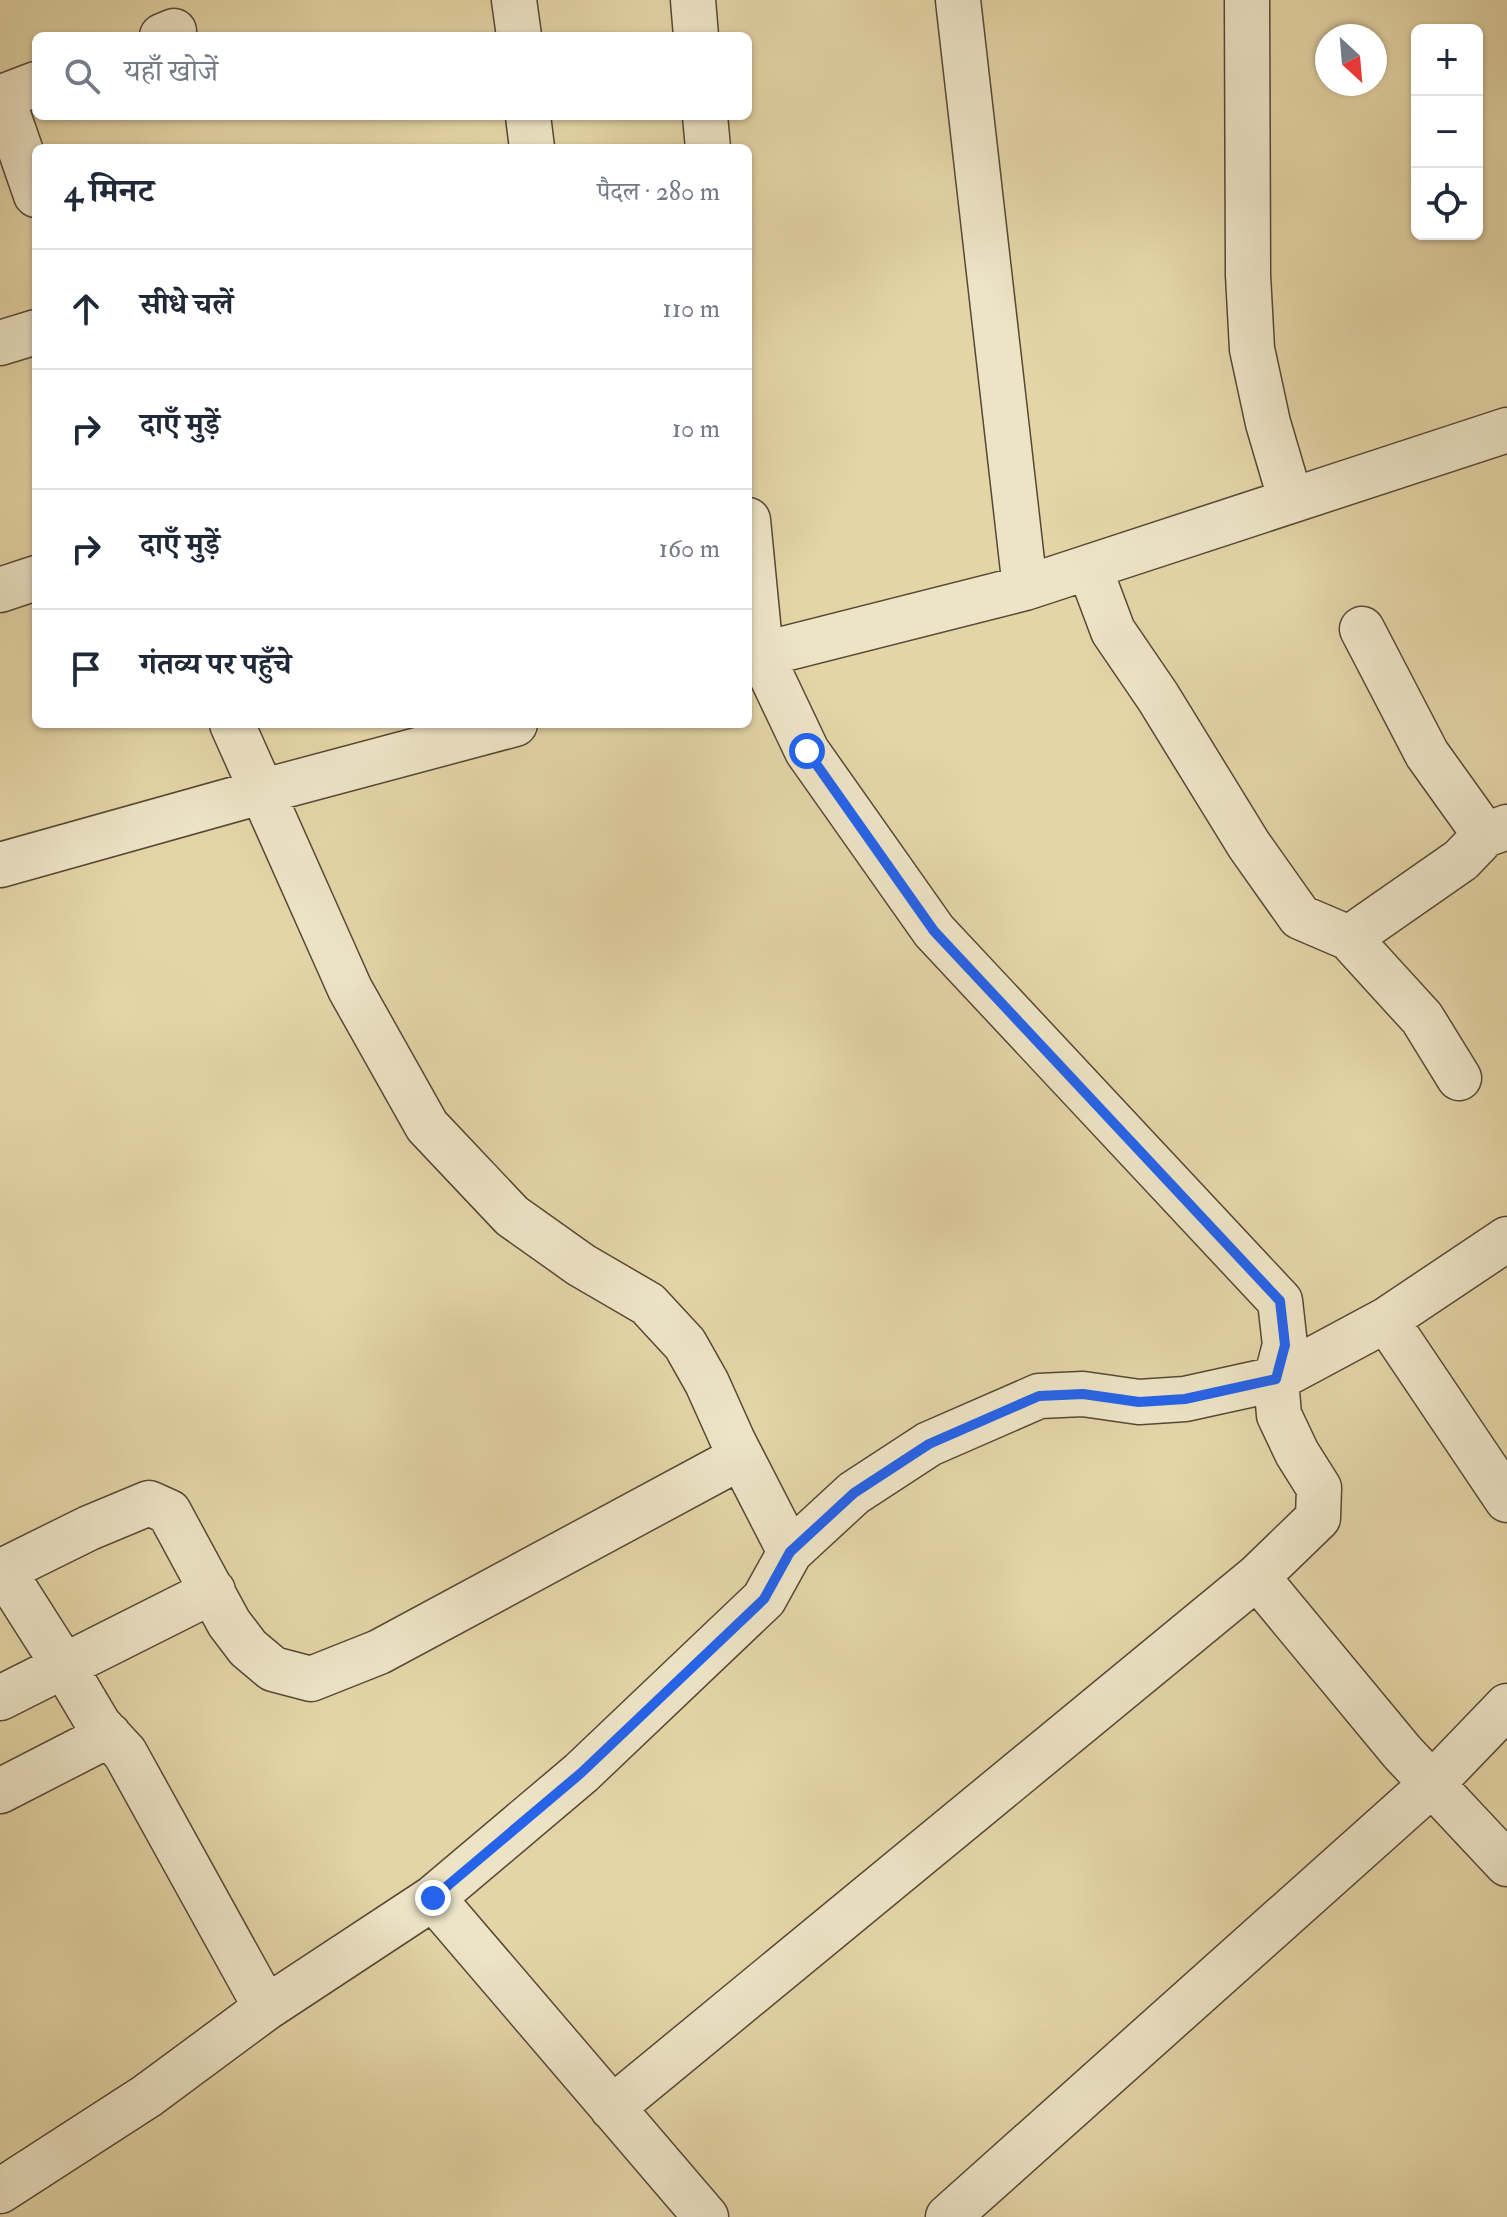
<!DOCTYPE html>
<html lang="hi">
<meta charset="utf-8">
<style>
:root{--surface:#fff;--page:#f2f2f3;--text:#1f2937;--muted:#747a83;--line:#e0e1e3}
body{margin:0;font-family:"IM FELL Double Pica","Noto Serif Devanagari",serif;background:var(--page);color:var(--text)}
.controls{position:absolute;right:24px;top:24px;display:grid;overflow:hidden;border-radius:12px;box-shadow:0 2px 6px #0004}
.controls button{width:72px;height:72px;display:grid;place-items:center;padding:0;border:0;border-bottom:2px solid var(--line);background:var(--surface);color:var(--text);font:40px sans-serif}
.compass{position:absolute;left:1315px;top:24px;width:72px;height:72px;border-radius:50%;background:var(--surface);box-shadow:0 2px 6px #0004;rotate:154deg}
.stop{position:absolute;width:24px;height:24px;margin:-18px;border:6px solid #2563eb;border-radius:50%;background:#fff}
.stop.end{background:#2563eb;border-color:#fff;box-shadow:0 2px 8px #0008}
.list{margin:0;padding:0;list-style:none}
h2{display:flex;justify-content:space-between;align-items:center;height:104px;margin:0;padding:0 32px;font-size:34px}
h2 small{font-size:26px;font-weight:400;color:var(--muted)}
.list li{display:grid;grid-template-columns:52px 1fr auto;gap:24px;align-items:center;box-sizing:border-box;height:120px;padding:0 32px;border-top:2px solid var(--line)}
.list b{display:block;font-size:30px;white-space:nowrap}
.list em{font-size:26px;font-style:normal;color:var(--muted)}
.icon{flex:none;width:44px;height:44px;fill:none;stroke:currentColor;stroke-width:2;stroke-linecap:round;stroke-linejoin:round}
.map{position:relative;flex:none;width:1507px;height:2217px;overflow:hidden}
.search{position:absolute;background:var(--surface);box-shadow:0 2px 6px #0004;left:32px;top:32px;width:720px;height:88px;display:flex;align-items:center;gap:20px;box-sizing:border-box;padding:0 28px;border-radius:12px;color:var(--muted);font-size:30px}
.panel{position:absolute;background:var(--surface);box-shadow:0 2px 6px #0004;left:32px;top:144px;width:720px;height:584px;border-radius:12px}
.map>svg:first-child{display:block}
</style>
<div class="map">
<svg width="1507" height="2217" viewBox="0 0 1507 2217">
<rect width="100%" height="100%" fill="#e4d5a7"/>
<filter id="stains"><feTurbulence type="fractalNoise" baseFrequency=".0025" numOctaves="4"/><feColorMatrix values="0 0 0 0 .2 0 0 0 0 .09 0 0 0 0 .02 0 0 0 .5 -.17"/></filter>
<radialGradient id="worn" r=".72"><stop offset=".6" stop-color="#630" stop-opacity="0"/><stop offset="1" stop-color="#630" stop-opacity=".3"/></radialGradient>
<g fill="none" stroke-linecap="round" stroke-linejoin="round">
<defs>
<path id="minor" d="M514,0L519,36
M693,0L696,36
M958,0L1025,588
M1247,0L1248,275L1252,349L1268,423L1291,501
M162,36L174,31
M0,97H2L36,195
M2,97L36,84
M528,116L532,148
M705,116L708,148
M0,343L36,332
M1089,567L1113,631L1158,697L1249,845L1300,917L1349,938
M0,590L36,578
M1362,629L1427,754L1485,835
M748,658L1025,588L1507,430
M232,724L350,989L427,1126L512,1216L581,1265L648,1304L685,1344L707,1383L733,1441L790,1552
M0,865L264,791L515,724
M1459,1078L1422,1018L1349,938L1461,860L1485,835L1507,827
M1386,1320L1507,1500
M3,1570L64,1666L99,1725L125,1753L266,2008
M0,1572L89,1528L149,1503L169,1512L229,1623L248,1648L273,1669L311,1679L379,1652L741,1457
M1257,1577L1402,1752L1507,1864
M0,1698L213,1591
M0,1791L109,1735
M433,1898L706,2217
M612,2108L1257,1577L1318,1518L1319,1488L1297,1453L1279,1415L1276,1379L1285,1345L1280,1301L934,931L807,751L761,654L748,520
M0,2191L147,2096L266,2008L433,1898L581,1773L764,1599L790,1552L854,1493L929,1444L1039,1396L1083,1394L1139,1402L1185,1399L1276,1379L1386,1320L1507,1239
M948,2217L1432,1784L1507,1706"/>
</defs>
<use href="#minor" stroke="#564837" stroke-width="47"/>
<use href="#minor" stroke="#ede4c6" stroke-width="44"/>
</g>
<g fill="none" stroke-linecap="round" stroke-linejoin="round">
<path stroke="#2563eb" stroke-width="10" d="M433,1898L581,1773L764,1599L790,1552L854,1493L929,1444L1039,1396L1083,1394L1139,1402L1185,1399L1276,1379L1285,1345L1280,1301L934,931L807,751"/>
</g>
<rect width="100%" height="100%" filter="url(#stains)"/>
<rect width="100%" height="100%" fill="url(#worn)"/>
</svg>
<div class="controls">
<button>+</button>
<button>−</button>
<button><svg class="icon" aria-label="locate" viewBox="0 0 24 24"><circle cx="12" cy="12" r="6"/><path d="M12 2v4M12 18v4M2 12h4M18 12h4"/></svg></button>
</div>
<svg class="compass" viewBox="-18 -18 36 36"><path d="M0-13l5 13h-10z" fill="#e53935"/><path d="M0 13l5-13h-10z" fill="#747a83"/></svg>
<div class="stop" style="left:807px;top:751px"></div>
<div class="stop end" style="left:433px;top:1898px"></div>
<div class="search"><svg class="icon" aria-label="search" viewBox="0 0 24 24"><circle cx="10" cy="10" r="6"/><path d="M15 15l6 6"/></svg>यहाँ खोजें</div>
<section class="panel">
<h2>4 मिनट<small>पैदल · 280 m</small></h2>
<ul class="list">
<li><svg class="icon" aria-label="ahead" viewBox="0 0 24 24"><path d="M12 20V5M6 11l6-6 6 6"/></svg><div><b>सीधे चलें</b></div><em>110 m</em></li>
<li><svg class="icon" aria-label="right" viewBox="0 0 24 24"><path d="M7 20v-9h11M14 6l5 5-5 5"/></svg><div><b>दाएँ मुड़ें</b></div><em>10 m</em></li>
<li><svg class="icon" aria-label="right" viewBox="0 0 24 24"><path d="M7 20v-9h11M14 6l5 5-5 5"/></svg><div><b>दाएँ मुड़ें</b></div><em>160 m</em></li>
<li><svg class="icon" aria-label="arrive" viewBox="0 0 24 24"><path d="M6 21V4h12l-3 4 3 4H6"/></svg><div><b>गंतव्य पर पहुँचे</b></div></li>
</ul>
</section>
</div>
